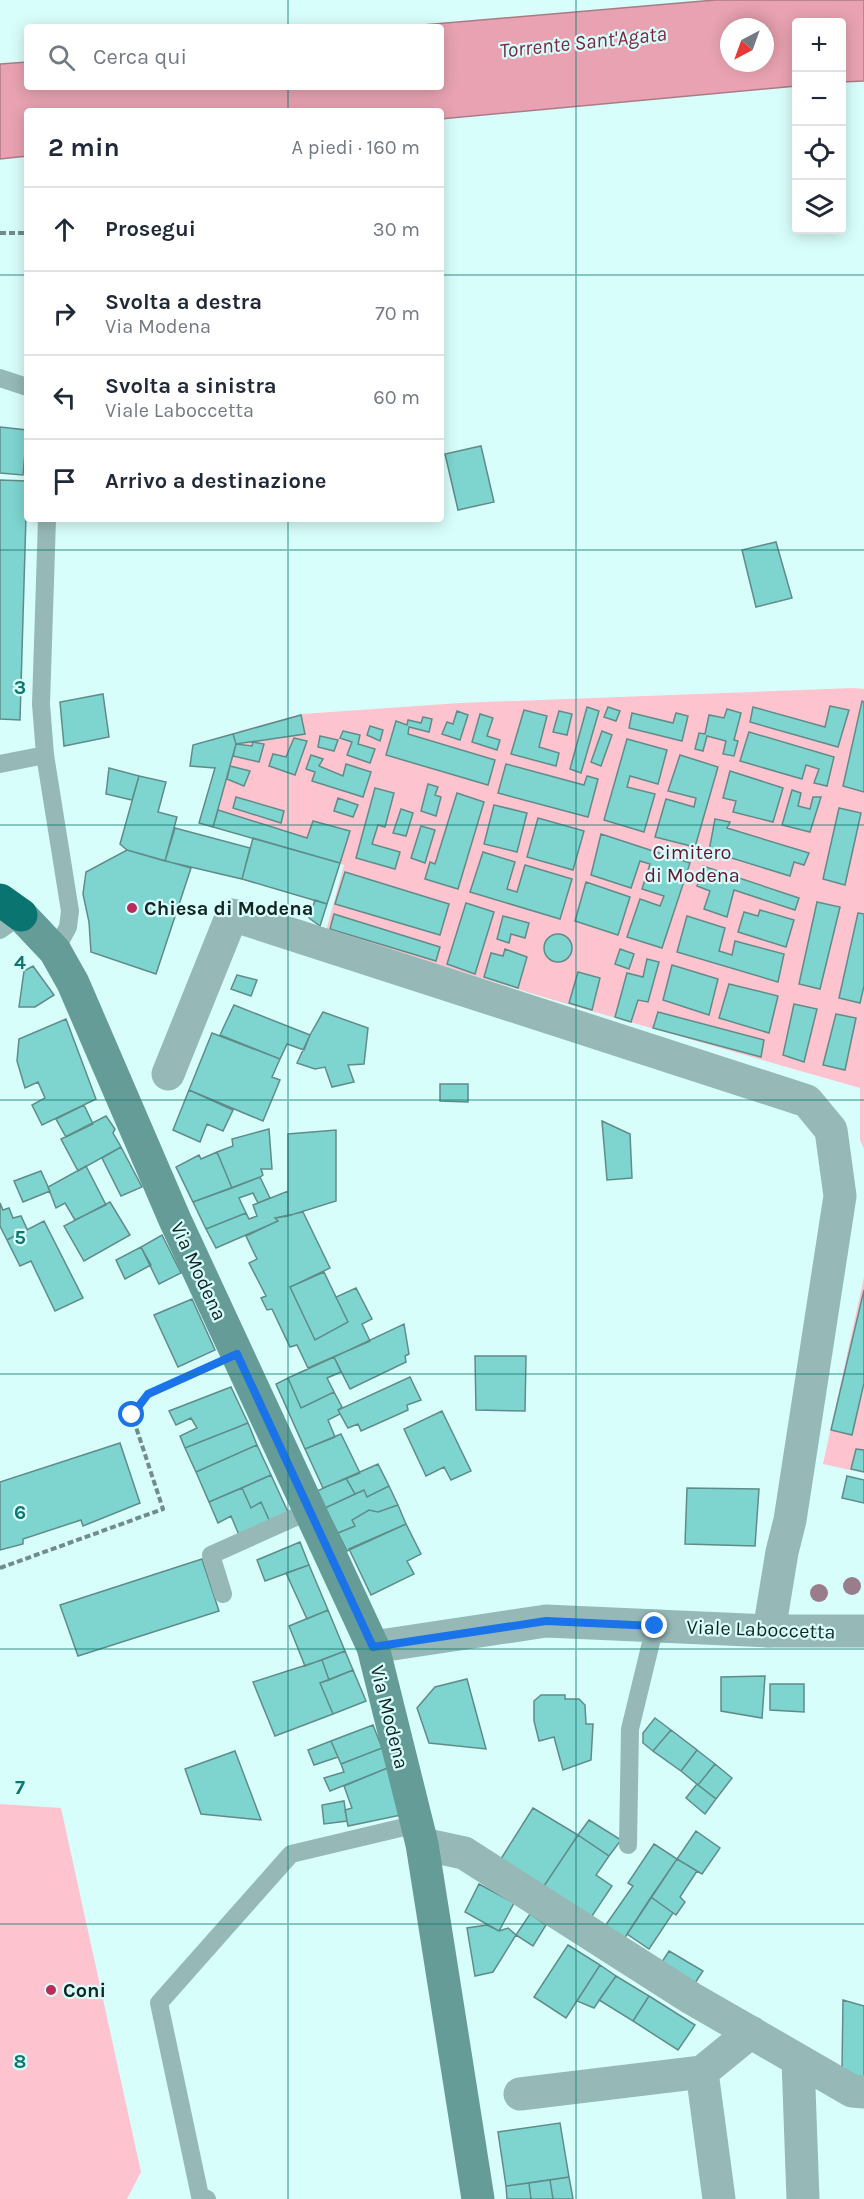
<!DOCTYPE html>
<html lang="it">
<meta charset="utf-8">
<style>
:root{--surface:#fff;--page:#f6f6f7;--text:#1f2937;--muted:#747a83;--line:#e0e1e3}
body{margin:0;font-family:Karla,sans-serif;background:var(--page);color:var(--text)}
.controls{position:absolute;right:18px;top:18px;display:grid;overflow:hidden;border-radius:6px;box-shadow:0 3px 15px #0003}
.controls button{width:54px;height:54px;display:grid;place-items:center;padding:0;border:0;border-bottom:2px solid var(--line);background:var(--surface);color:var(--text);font:30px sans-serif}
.compass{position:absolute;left:720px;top:18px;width:54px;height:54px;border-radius:50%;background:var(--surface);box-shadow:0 3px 15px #0003;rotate:221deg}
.stop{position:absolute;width:18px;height:18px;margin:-14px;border:4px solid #1a73e8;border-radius:50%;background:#fff}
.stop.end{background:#1a73e8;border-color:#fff;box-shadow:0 2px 6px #0008}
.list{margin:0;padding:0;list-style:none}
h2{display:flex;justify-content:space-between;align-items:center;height:78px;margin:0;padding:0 24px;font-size:26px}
h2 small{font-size:20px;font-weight:400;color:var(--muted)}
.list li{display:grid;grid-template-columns:39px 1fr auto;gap:18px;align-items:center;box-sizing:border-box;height:84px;padding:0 24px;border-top:2px solid var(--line)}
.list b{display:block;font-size:22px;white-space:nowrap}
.list p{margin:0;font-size:20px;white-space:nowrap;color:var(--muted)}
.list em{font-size:20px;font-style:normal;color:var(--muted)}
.icon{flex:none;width:33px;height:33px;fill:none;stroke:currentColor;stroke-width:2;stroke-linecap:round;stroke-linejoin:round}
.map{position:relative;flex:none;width:864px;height:2199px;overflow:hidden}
.search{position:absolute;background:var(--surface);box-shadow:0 3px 15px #0003;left:24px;top:24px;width:420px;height:66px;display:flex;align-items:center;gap:15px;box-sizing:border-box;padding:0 21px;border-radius:6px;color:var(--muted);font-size:22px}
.panel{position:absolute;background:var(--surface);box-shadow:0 3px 15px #0003;left:24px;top:108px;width:420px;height:414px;border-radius:6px}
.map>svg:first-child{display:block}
</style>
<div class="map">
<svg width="864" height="2199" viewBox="0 0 864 2199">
<rect width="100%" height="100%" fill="#d8fefb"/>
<path fill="#fdc3ce" d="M853,688L864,689V1149L860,1140V1088L567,1004L326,931L344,865L213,827L239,731L302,714L460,703Z
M864,1277V1473L823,1464Z
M0,1804L61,1808L141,2172L127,2199H0Z"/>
<path fill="#e8a2b1" stroke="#a87c86" stroke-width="1.5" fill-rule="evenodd" d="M715,0H864V81L842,82V22H796V86L441,119V111H27V156L0,159V64L27,62V87H441V27H399ZM729,27H765V63H729Z"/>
<path fill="#7ed5d0" stroke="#5f8c89" stroke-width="1.5" d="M0,427L27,430L23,475L0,473Z
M481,446L494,502L458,510L445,454Z
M0,480L27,481L20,720L0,719Z
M776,542L792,598L756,607L742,550Z
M103,694L109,737L64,746L60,702Z
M862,701L864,702V792L843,786Z
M830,706L849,710L838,747L750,722L753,707L825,727Z
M587,707L599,711L581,773L570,769Z
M608,707L620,711L616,721L604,717Z
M727,709L741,713L734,740L738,741L734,756L723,754L726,741L707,736L703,751L695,749L699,733L705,734L709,715L724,718Z
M524,710L547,716L539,747L559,753L556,766L511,754Z
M457,711L468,715L460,740L442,734L447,722L453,724Z
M559,711L572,714L567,735L553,732Z
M632,713L673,723L676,713L688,716L682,741L629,728Z
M480,714L493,718L487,736L500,740L497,750L472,742Z
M301,715L305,734L236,744L233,734Z
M423,717L432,719L429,732L409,727L408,734L495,760L488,785L386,755L396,721L407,725L408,720L421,723Z
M370,726L383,730L380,741L367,735Z
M343,731L360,735L358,744L375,749L370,763L347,755L352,742L340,738Z
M602,731L612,735L601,766L591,762Z
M749,732L834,757L827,786L814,783L819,769L806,765L802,779L740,761Z
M233,734L236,744L213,827L199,823L215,768L190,766L193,745Z
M320,736L338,740L334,751L318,747Z
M294,738L307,741L295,775L269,766L273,754L286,757Z
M627,739L667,750L658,784L630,776L627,787L655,794L644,832L604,820Z
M253,742L264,744L259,762L233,756L236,744L252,746Z
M311,755L323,759L319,766L343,776L346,764L371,772L363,797L312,781L315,772L306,769Z
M680,755L718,767L695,847L655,837L666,799L694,807L696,798L668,791Z
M506,764L584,785L587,776L598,779L588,817L498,793Z
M230,766L250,771L244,786L227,779Z
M109,768L139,776L132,800L106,794Z
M730,771L783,788L773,822L733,812L736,801L723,798Z
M139,776L166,782L158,812L177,817L165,861L127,850L120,844Z
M428,784L438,787L435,795L441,797L436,816L421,811Z
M375,788L394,793L385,827L378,825L372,844L400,852L395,869L356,858Z
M792,790L801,793L798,806L810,809L813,797H821L810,832L782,825Z
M457,793L484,802L458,889L425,879L430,862L435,864Z
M236,797L284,811L281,823L233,808Z
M338,798L358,805L353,817L334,811Z
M494,805L527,813L517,852L484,844Z
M839,808L861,813L845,885L823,879Z
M401,809L413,813L406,836L393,833Z
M218,810L307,838L313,821L350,831L340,863L213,827Z
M538,818L584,831L573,870L527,857Z
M715,819L730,822L727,828L809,853L804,865L794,862L790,876L709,851Z
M421,826L435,830L425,863L411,858Z
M175,828L250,848L242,879L165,861Z
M601,834L690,863L662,948L627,937L640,899L660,906L664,896L642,889L650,864L640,861L631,888L591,875Z
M253,838L340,863L327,904L242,879Z
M127,850L191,868L156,974L91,952L89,922L83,894L86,872Z
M483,852L515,862L507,889L517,892L525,865L572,879L560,919L470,892Z
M703,866L799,898L795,910L734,890L727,917L704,909L710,891L697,886Z
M345,872L449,904L440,935L335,904Z
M586,882L630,897L618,935L575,921Z
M315,900L327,904L320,926L309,918Z
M817,902L840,907L820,989L799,984Z
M466,903L494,912L475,974L447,964Z
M760,910L794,920L786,947L738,932L744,912L758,916Z
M858,913L864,914V986L860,1003L839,998Z
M334,914L440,947L436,961L330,929Z
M503,916L529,923L525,938L511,934L509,943L497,939Z
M687,916L725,928L719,951L732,955L735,941L784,954L778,982L677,952Z
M544 948a14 14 0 1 1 28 0a14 14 0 1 1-28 0Z
M505,949L527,957L518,988L484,977L491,953L503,956Z
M620,949L634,954L629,969L615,964Z
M647,959L659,962L648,1002L638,1000L631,1022L615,1017L627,973L643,977Z
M672,965L718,979L709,1015L663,1000Z
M33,966L54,995L35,1007H19L24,971Z
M578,972L600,978L592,1010L569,1003Z
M237,975L257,980L251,996L231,989Z
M729,984L778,996L769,1033L719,1018Z
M794,1004L817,1009L804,1062L783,1055Z
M234,1005L310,1035L304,1050L287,1044L280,1059L220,1035Z
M323,1012L368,1028L364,1064L348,1065L354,1082L332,1087L325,1067L315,1069L297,1063L310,1035Z
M658,1012L764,1040L761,1057L653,1028Z
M836,1014L856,1018L845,1070L823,1065Z
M66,1019L96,1099L42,1125L32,1105L45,1098L38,1082L25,1088L17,1061L19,1039Z
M212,1033L280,1059L272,1077L280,1080L263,1121L189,1090Z
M440,1084H468V1102L440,1101Z
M189,1090L233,1110L223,1131L207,1124L200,1142L173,1130Z
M84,1105L93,1124L66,1137L56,1119Z
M106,1116L115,1129L113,1133L121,1147L78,1171L61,1139Z
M602,1121L630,1134L632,1178L607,1180Z
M269,1129L272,1169H261L263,1175L260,1177L232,1188L217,1152L233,1146L232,1139Z
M336,1130V1201L288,1216V1134Z
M121,1147L142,1187L121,1196L102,1158Z
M217,1152L232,1188L193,1202L176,1167L199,1155L201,1159Z
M86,1166L106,1205L75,1220L65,1203L56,1208L48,1187Z
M41,1171L50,1191L23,1202L14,1181Z
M260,1177L270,1198L258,1203L253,1193L239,1198L246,1213L206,1229L193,1202Z
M288,1191V1216L275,1218L278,1221L216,1248L206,1229L246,1213L249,1219L257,1216L253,1205Z
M110,1202L130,1235L84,1261L64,1226Z
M0,1203L3,1210L9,1208L13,1218L21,1216L27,1229L7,1240L0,1226Z
M303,1212L330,1268L290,1287L315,1340L348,1322L336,1297L356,1288L372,1319L362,1324L370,1341L308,1368L297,1345L290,1347L272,1309L267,1310L261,1298L266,1296L249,1263L257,1259L246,1236L278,1221L275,1218Z
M44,1221L83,1298L55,1311L31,1261L20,1266L7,1240Z
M162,1235L181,1273L159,1284L141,1247Z
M141,1247L151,1265L125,1279L116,1260Z
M324,1272L348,1322L315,1340L290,1287Z
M864,1290V1383L852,1435L831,1430Z
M192,1299L215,1350L178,1367L154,1315Z
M404,1324L409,1354L405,1356L406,1362L350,1389L334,1357Z
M475,1356H526L525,1411L476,1410Z
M334,1357L341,1372L327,1378L334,1392L301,1408L288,1378Z
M410,1377L421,1400L407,1405L408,1410L361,1431L358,1424L348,1428L338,1410Z
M288,1378L301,1408L334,1392L342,1407L338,1410L340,1414L328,1420L335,1437L305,1449L276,1384Z
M231,1387L248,1423L185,1448L180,1436L197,1428L191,1418L176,1425L169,1411Z
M442,1411L471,1471L451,1480L444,1467L426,1476L404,1429Z
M248,1423L257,1445L196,1472L185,1448Z
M341,1434L360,1473L323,1488L305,1449Z
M120,1443L140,1503L83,1526L81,1520L23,1539V1544L0,1550V1482Z
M257,1445L271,1475L209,1502L196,1472Z
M856,1449L864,1450V1472L851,1469Z
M378,1464L389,1486L367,1497L364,1490L355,1494L346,1478Z
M271,1475L289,1514L270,1522L261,1502L251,1508L242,1488Z
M847,1476L864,1480V1503L842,1498Z
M346,1478L355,1494L325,1508L317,1491Z
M389,1486L398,1505L378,1512L369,1510L352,1520L355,1526L338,1533L325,1508L364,1490L367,1497Z
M242,1488L251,1508L261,1502L270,1522L239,1535L231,1516L218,1523L209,1502Z
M687,1488L759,1489L755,1546L685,1544Z
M398,1505L406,1524L347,1551L338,1533L355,1526L352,1520L369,1510L378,1512Z
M406,1524L421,1554L407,1561L414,1574L371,1595L349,1549Z
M300,1542L309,1565L265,1581L257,1560Z
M202,1559L219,1611L78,1656L60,1605Z
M309,1565L328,1610L307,1619L286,1573Z
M328,1610L345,1651L305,1666L289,1626Z
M345,1651L353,1670L329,1680L322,1660Z
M322,1660L329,1680L320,1683L333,1714L275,1736L253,1682Z
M353,1670L366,1701L333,1714L320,1683Z
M765,1676L762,1718L721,1711V1677Z
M467,1679L486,1749L429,1743L417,1708L435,1687Z
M770,1684H804V1712L770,1710Z
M541,1695H565V1699H579L585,1705L586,1724H593L591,1760L563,1770L554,1737L539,1741L534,1721V1701Z
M655,1718L671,1730L653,1751L643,1743V1733Z
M373,1725L382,1748L341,1764L331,1741Z
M671,1730L697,1750L681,1771L653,1751Z
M331,1741L338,1757L314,1765L308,1750Z
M382,1748L390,1767L330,1791L324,1778L344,1772L341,1764Z
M697,1750L715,1764L698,1785L681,1771Z
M235,1751L261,1820L201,1814L185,1769Z
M715,1764L732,1778L716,1799L698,1785Z
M390,1767L406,1814L348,1826L345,1810L352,1808L344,1786Z
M697,1784L716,1799L705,1814L686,1798Z
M344,1801L347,1821L324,1824L322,1805Z
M533,1808L578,1835L542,1889L499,1862Z
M589,1820L621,1840L609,1856L578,1835Z
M696,1831L720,1848L702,1874L677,1859Z
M578,1835L609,1856L596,1875L612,1886L590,1919L542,1889Z
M654,1844L677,1859L624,1939L605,1926L633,1886L628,1883Z
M677,1859L697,1871L680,1897L685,1902L676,1915L651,1897Z
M479,1884L514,1903L499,1931L465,1912Z
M651,1897L673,1913L649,1949L627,1934Z
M530,1914L546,1925L533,1946L516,1935Z
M487,1925L499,1931L508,1928L516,1935L493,1972L475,1976L467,1928Z
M568,1945L600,1965L566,2018L534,1997Z
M669,1951L703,1971L691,1989L658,1968Z
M600,1965L616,1976L594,2008L577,2001Z
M616,1976L649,1996L633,2021L599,2000Z
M649,1996L695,2025L678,2050L633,2021Z
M843,2000L864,2006V2079L842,2069Z
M560,2123L569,2177L506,2186L498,2132Z
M569,2177L573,2199H553L550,2180Z
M550,2180L553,2199H531L529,2183Z
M529,2183L531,2199H507L506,2186Z"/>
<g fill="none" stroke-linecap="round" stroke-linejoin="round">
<path stroke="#718d8a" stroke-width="4" stroke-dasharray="6 3" stroke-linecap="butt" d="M0,233H27
M0,1568L163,1509L132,1415L148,1394L209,1366"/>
<path stroke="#96b9b7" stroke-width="18" d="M0,378L27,387
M47,519L41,704L45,755L70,911L68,927L55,951
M0,764L45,755
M0,930L21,915
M223,1594L211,1555L309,1511
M628,1845L630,1729L655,1626
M207,2199L200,2196L159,2003L291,1854L417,1824"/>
<path stroke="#96b9b7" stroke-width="33" d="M168,1074L232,915L807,1101L831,1130L840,1196L790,1520L782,1552L769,1631
M422,1844L464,1853L691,1998L852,2091L864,2092
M798,2060L803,2199
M702,2072L719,2199
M520,2094L702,2072L751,2032"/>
<path stroke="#96b9b7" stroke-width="33" d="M373,1647L546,1621L769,1631H864"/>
<path stroke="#669c98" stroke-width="33" d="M21,915L55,951L73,983L175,1220L373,1647L422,1844L478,2199"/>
<path stroke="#0a7470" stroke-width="33" d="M0,900L21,915"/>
</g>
<g fill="#997d8b">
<circle cx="852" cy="1586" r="9"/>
<circle cx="819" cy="1593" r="9"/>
</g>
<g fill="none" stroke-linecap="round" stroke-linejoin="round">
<path stroke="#1a73e8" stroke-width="8" d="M132,1415L148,1394L237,1354L373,1647L546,1621L655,1626"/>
</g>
<path fill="none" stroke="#0f766e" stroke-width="1.5" stroke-opacity="0.55" d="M288,0V27M576,0V2199M288,87V111M0,275H27M441,275H864M288,519V2199M0,550H864M0,825H864M0,1100H864M0,1374H864M0,1649H864M0,1924H864"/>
<g fill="#b92b5b" stroke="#d8fefb" stroke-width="2">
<circle cx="132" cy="908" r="6"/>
<circle cx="51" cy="1990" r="6"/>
</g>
<g text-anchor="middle" stroke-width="4.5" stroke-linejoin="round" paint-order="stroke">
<g font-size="20" fill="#651430" stroke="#d8fefb">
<text x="692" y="859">Cimitero<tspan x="692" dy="23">di Modena</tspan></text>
</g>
<g font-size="20" font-weight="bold" fill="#122523" stroke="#d8fefb" text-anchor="start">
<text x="144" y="915">Chiesa di Modena</text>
<text x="63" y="1997">Coni</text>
</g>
<g font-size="20" fill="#122523" stroke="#d8fefb">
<text transform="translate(199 1271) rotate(65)" y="7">Via Modena</text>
<text transform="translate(761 1629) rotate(2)" y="7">Viale Laboccetta</text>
<text transform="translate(390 1717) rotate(76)" y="7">Via Modena</text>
</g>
<g font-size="21" font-style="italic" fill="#7a2840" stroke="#d8fefb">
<text transform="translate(583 42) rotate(-6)" y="7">Torrente Sant'Agata</text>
</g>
</g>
<g font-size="20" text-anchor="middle" font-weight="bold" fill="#0f766e" stroke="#d8fefb" stroke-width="4.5" stroke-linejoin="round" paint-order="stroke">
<text x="20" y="694">3</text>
<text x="20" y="969">4</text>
<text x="20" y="1244">5</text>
<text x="20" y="1519">6</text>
<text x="20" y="1794">7</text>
<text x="20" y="2068">8</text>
</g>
</svg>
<div class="controls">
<button>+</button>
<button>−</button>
<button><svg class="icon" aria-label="locate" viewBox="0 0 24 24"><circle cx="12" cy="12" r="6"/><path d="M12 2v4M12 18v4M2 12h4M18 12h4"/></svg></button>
<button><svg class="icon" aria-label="layers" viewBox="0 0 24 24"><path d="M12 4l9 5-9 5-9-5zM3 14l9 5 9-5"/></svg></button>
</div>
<svg class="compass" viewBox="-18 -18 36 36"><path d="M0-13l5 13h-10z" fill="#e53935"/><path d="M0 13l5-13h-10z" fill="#747a83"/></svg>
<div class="stop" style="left:132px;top:1415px"></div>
<div class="stop end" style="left:655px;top:1626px"></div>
<div class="search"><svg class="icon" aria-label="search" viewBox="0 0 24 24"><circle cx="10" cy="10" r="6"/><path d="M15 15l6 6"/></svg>Cerca qui</div>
<section class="panel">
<h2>2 min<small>A piedi · 160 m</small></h2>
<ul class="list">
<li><svg class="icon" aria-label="ahead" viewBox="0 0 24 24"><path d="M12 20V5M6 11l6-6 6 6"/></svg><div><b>Prosegui</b></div><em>30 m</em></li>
<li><svg class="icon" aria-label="right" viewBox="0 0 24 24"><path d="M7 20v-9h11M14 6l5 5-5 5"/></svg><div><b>Svolta a destra</b><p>Via Modena</p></div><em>70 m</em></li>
<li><svg class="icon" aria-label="left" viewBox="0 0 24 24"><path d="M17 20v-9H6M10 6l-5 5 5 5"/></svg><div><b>Svolta a sinistra</b><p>Viale Laboccetta</p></div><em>60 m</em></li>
<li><svg class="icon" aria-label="arrive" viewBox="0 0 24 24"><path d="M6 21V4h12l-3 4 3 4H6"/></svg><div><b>Arrivo a destinazione</b></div></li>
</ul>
</section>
</div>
